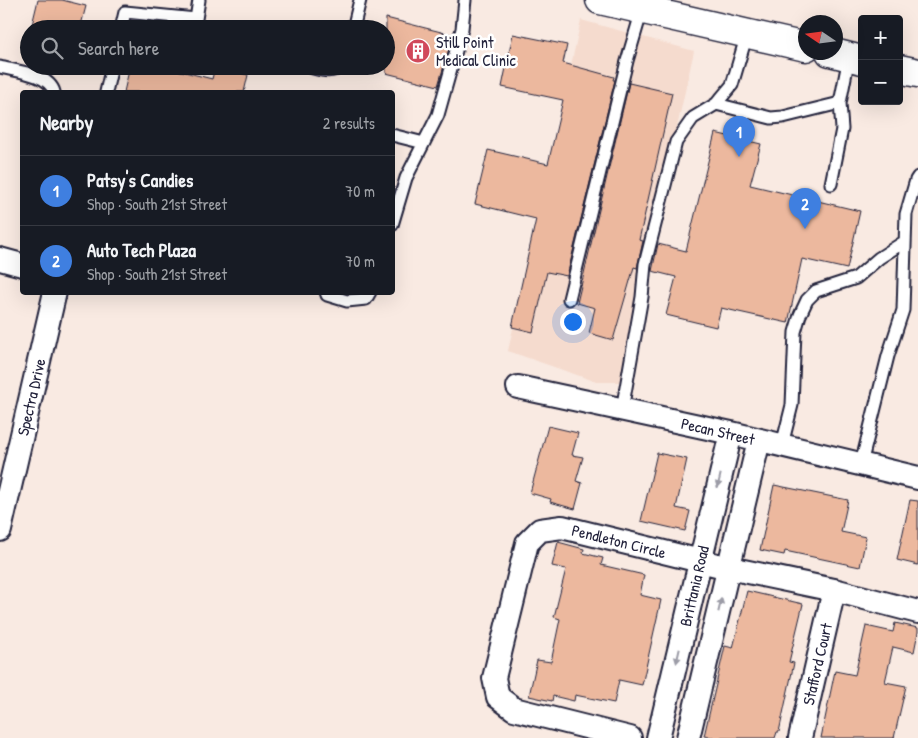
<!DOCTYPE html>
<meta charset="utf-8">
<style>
:root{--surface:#171b24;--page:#20242c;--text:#f1f3f6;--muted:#9ea1a6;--line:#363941;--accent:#d1495b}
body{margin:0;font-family:"Patrick Hand",sans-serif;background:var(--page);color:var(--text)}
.controls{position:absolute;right:15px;top:15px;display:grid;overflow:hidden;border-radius:5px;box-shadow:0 5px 20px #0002}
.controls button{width:45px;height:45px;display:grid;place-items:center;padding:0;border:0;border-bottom:1px solid var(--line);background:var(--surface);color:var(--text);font:25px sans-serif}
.compass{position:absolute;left:798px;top:15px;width:45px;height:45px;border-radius:50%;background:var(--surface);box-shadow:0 5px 20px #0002;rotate:283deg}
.you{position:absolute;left:572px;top:321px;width:18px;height:18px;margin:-12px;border:4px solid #fff;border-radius:50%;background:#1a73e8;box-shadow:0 0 0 8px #1a73e833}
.badge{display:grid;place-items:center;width:32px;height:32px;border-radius:50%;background:var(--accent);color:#fff;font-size:16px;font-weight:700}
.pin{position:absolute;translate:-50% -41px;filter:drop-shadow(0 1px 2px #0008)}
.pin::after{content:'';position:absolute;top:26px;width:18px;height:15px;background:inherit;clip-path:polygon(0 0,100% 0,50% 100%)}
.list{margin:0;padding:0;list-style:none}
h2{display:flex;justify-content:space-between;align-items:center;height:65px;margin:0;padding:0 20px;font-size:21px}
h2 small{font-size:16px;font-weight:400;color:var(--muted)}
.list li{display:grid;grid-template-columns:32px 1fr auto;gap:15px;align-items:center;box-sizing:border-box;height:70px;padding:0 20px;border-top:1px solid var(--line)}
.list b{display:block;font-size:19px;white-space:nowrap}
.list p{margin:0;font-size:16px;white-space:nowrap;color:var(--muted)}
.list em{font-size:16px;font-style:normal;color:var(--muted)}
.icon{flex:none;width:28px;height:28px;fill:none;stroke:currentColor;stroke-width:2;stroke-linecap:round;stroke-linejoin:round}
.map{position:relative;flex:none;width:918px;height:738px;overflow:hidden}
.search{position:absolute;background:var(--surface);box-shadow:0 5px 20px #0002;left:20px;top:20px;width:375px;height:55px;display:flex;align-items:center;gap:12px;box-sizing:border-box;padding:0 18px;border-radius:28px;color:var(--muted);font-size:19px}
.panel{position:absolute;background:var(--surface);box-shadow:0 5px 20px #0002;left:20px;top:90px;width:375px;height:205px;border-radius:5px}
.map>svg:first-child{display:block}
</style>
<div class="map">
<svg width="918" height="738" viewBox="0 0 918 738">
<rect width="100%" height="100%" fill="#f9eae2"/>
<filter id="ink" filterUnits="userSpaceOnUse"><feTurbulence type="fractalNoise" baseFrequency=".02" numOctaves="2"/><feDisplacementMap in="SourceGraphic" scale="10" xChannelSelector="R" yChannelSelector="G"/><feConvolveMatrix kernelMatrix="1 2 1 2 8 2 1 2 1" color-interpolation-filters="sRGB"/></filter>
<g filter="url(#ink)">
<path fill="#f5dbce" d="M581,20L694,51L620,382H597L508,351Z"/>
<path fill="#ecb89e" stroke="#22223b" d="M38,0H62L86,6L80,29H31Z
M386,18L453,35L438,86L386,73Z
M513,34L567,45L563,63L614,77L613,80H615L567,276L547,272L533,332L512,327L536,219L475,204L488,150L548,164L563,100L502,87Z
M130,66H161L212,79L215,67L248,75L244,92H124Z
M629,83L672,93L639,240L643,241L637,268L634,267L613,340L589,333L595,308L577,303Z
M715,133L761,144L750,185L860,211L847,269L802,259L788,323L721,308L716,327L666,315L676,277L652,271L658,244L686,251Z
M548,426L578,433L572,455L583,457L576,481L582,483L575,509L550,502L551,499L530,493Z
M657,453L687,459L676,508L690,511L685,531L641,521Z
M774,485L848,500L841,532L866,537L860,567L785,551L784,555L760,550Z
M910,500L918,501V565L897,560Z
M558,542L584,549L583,553L603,558L601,565L644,575L640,595L661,600L642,685L619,680L614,703L575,695L574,701L553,696L552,701L529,696L537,660L551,662L560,619L554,617L566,569L552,566Z
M747,591L803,604L789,662L794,663L779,732H777L775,738H714L704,736L725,646L733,648Z
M895,623L918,628V632L914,652L893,647L885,682L906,686L894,738H821L835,671L855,675L866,626L893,632Z"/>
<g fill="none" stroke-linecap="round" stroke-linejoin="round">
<defs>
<path id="service" d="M121,29L125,12L196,19L199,0
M353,29L360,0
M305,66C319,69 330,75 342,66
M0,67C16,71 49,74 54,92
M106,92L112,66
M716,104L771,118L783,117L840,103
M392,135L424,143
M831,184L842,129L840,103L849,57
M392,225L406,178L438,115L462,29L465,0
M326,292L327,295L347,301L366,299L370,292
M569,299L627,61L642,10
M622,410L642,297L645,264L676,142L693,118L716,104L732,85L747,34
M782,445L792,405L795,332L800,315L807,300L816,291L856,278L879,258L904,242
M861,464L888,356L903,310L906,214L916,180L918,177"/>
<path id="minor" d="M0,259L22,265
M518,387L731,433L918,478
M0,530L55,292
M630,738L514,709L498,697L494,678L527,543L540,530L562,527L729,568L834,590L918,612
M658,738L731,433
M688,738L759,440
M800,738L834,590"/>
<path id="secondary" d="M600,0L806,47
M830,52L862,60
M899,69L918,73"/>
</defs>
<use href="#service" stroke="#22223b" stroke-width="15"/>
<use href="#minor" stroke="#22223b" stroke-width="26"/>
<use href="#secondary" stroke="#22223b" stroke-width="31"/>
<use href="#service" stroke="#fff" stroke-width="11"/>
<use href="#minor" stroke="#fff" stroke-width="22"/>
<use href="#secondary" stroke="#fff" stroke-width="28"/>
</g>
<defs><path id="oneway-solid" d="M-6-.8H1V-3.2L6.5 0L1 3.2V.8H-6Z" transform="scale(1.25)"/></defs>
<g fill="#9c9ca7">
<use href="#oneway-solid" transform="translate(719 481) rotate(103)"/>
<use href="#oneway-solid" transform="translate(720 605) rotate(-77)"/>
<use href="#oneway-solid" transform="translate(678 656) rotate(103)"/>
</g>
</g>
<defs>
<symbol id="building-disc" viewBox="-11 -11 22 22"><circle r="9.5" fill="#d1495b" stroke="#fff"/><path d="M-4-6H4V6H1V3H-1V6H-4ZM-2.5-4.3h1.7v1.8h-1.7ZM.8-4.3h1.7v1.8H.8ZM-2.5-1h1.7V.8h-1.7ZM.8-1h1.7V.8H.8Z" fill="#fff"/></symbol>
</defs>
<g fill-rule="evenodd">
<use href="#building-disc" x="404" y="37" width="28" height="28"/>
</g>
<g text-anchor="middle" stroke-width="5" stroke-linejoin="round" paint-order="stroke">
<g font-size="16" fill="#22223b" stroke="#fff" text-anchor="start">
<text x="436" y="48">Still Point<tspan x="436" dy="18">Medical Clinic</tspan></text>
</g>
<g font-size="16" fill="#22223b" stroke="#fff">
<text transform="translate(31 397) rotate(-77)" y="6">Spectra Drive</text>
<text transform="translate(718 431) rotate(13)" y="6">Pecan Street</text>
<text transform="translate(619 541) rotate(14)" y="6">Pendleton Circle</text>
<text transform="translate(694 586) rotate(-77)" y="6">Brittania Road</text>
<text transform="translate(817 664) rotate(-77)" y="6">Stafford Court</text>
</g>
</g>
</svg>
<div class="controls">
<button>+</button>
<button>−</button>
</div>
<svg class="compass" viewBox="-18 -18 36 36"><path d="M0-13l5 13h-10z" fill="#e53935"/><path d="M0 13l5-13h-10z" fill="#9ea1a6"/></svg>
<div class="you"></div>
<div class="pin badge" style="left:739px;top:157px;background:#3f7fe0">1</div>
<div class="pin badge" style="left:805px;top:229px;background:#3f7fe0">2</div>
<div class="search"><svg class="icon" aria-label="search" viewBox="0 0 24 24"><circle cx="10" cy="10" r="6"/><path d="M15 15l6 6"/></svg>Search here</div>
<section class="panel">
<h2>Nearby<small>2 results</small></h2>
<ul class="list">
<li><span class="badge" style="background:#3f7fe0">1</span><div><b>Patsy's Candies</b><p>Shop · South 21st Street</p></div><em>70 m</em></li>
<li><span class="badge" style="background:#3f7fe0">2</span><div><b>Auto Tech Plaza</b><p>Shop · South 21st Street</p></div><em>70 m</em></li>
</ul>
</section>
</div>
